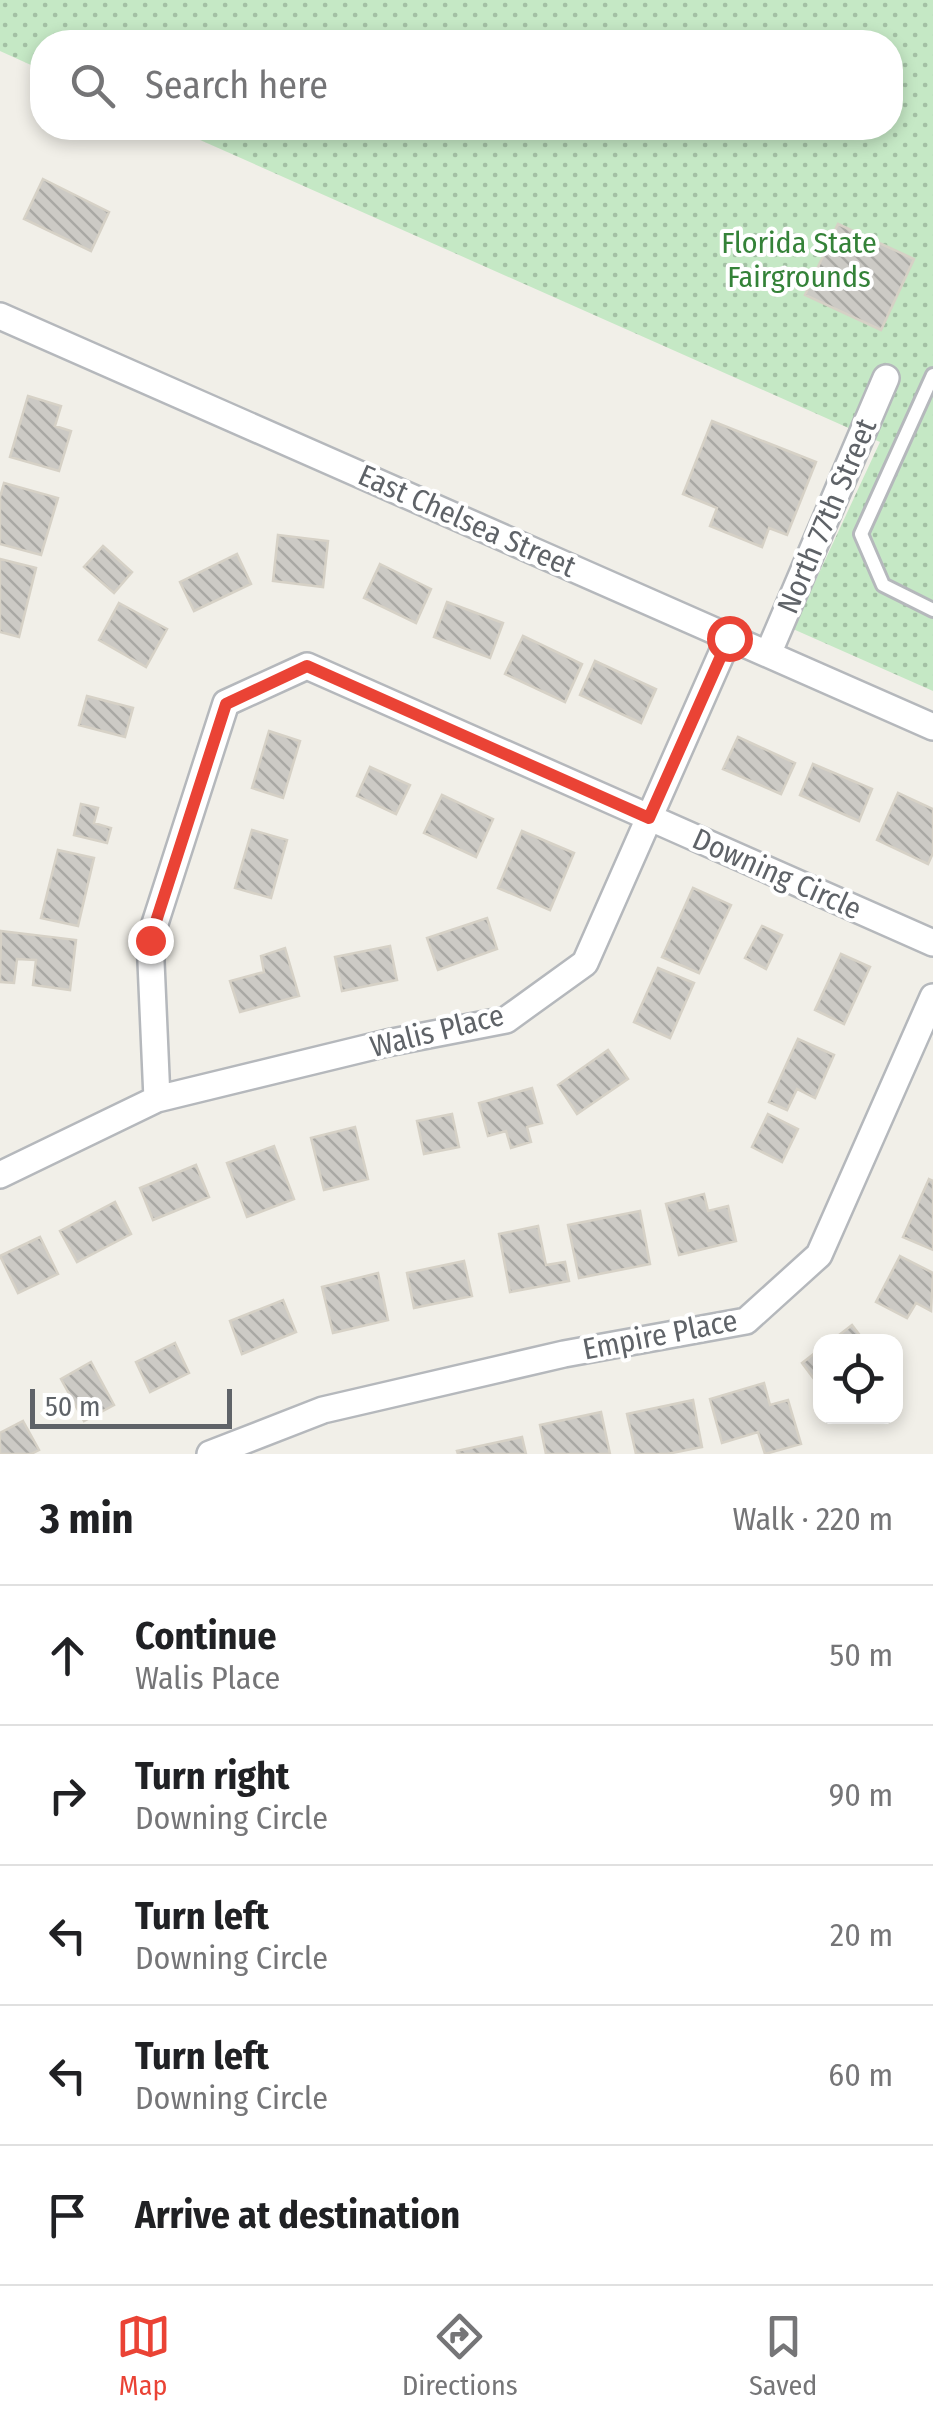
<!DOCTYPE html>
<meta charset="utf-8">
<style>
:root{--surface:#fff;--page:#f2f2f2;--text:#202124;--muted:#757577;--line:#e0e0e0;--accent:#ea4335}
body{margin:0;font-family:"Fira Sans Condensed",sans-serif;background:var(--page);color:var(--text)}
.controls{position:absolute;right:30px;bottom:30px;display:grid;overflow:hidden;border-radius:20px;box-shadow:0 5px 15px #0003}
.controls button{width:90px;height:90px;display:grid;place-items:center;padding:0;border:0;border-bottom:2px solid var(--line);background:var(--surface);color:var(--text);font:50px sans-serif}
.scale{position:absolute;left:30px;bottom:25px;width:202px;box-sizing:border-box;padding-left:10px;border:5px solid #5f6368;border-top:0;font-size:28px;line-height:35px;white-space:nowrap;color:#5f6368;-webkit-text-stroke:8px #fff;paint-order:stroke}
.stop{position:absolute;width:30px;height:30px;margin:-22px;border:8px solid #ea4335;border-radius:50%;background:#fff}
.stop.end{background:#ea4335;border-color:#fff;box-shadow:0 2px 10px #0008}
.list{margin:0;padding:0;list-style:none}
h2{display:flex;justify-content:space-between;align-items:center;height:130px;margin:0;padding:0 40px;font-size:42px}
h2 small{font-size:32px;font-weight:400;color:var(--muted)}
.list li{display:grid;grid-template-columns:65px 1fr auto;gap:30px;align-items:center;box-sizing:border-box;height:140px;padding:0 40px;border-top:2px solid var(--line)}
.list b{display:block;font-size:38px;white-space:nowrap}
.list p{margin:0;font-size:32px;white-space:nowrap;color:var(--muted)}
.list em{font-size:32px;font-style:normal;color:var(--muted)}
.icon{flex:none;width:55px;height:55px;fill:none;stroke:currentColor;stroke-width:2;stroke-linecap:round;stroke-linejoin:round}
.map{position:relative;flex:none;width:933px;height:1454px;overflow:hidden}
.search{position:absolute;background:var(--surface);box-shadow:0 5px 15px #0003;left:30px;right:30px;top:30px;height:110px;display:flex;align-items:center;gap:25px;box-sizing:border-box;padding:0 35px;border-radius:40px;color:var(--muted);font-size:38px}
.sheet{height:830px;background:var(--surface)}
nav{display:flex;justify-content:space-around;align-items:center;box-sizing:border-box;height:140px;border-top:2px solid var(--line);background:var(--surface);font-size:28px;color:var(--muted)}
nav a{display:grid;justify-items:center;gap:5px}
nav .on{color:var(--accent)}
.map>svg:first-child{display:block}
</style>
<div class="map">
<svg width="933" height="1454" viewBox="0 0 933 1454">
<defs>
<pattern id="green-dots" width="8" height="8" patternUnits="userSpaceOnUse" patternTransform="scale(2.5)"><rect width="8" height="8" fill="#c5e8c5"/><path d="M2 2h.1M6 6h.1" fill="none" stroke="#a3c0a4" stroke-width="1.8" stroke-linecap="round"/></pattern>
<pattern id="building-back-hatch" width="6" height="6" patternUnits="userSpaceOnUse" patternTransform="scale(2.5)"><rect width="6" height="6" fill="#cccac5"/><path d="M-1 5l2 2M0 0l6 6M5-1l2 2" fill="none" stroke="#a9a8a4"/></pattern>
</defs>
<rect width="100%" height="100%" fill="#f1efe8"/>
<path fill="url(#green-dots)" d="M0,0H933V691L793,629L880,442L173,128H890V42H42V70L0,51Z"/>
<path fill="url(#building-back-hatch)" stroke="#d6d1c6" stroke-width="2.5" d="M43,179L109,212L91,251L24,219Z
M838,224L914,259L881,330L805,295Z
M28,396L61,406L55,426L71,431L59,471L10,457Z
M712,421L816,462L787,535L769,528L762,547L710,526L717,508L683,494Z
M4,483L58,498L41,555L0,544V497Z
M278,535L328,541L323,587L273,581Z
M103,546L132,572L114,593L84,567Z
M237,554L251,584L194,611L180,582Z
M0,559L36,568L19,637L0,632Z
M380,564L431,589L416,623L364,598Z
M447,602L503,623L490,658L434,637Z
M119,603L167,629L146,667L99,640Z
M523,636L582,664L565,702L505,674Z
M595,661L656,689L641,723L580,695Z
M87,696L133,708L125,737L79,725Z
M269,731L300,741L283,798L252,788Z
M738,737L795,763L781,794L723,769Z
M813,764L872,789L859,821L800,795Z
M370,767L410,785L396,814L357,796Z
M898,793L933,809V853L928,864L877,840Z
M442,795L493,819L476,857L424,833Z
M81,804L98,808L94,823L111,828L107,843L74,835Z
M252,830L287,840L271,898L235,888Z
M522,831L574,853L550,910L498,888Z
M58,850L94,858L78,926L41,918Z
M693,888L731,905L699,973L662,957Z
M487,918L497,949L438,970L427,938Z
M762,926L782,935L766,969L745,958Z
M1,931L76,940L70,990L33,985L36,960L17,959L14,983L0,982Z
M390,946L397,980L342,991L335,957Z
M285,948L299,996L240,1012L230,981L264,972L261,956Z
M841,954L870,967L844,1024L815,1010Z
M658,968L694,983L670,1038L634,1022Z
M798,1039L834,1055L815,1098L797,1089L787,1110L769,1102Z
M608,1050L628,1079L577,1114L558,1085Z
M532,1088L542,1123L527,1127L531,1142L511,1148L506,1131L488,1136L479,1103Z
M452,1114L459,1147L424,1154L417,1121Z
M768,1114L798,1129L782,1162L752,1147Z
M355,1127L368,1179L324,1190L311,1138Z
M274,1146L294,1199L247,1217L227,1163Z
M196,1165L209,1197L153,1220L140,1188Z
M929,1179L933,1181V1250L903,1237Z
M704,1194L708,1211L728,1206L736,1241L679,1255L666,1204Z
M115,1202L131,1234L77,1262L60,1231Z
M640,1211L650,1264L579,1278L568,1225Z
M538,1226L546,1265L565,1262L569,1281L510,1292L499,1234Z
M40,1237L58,1274L18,1293L0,1256Z
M900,1256L933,1273L931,1311L916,1303L907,1318L876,1302Z
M464,1261L472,1296L414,1308L407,1273Z
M378,1273L388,1320L333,1333L322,1287Z
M283,1300L296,1332L242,1354L230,1321Z
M852,1325L865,1342H830Z
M175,1343L189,1373L150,1392L136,1362Z
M820,1349V1387L802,1363Z
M91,1362L114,1405L84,1421L61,1379Z
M764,1383L770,1405L788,1400L801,1444L765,1454L758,1432L722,1443L710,1399Z
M693,1400L702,1447L667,1454H636L627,1414Z
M601,1412L610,1454H546L540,1425Z
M23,1421L39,1450L31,1454H0V1433Z
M522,1437L526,1454H458L457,1451Z"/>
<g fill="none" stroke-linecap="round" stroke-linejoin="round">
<defs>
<path id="service" d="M933,375L861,534L883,585L933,610"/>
<path id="minor" d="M0,316L933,727
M768,654L886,378
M157,1099L150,939L226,703L307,666L933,943
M0,1175L157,1099L387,1043L506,1020L585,963L729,637
M210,1454L323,1410L564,1354L746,1321L819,1255L933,997"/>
</defs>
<use href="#service" stroke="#b5b8bc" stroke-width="18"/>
<use href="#minor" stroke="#b5b8bc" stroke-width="30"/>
<use href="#service" stroke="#fff" stroke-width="12"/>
<use href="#minor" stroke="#fff" stroke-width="25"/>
</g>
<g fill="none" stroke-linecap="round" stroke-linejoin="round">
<path stroke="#ea4335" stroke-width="12" d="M150,940L226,704L307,666L649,818L729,638"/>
</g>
<g text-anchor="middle" stroke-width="8" stroke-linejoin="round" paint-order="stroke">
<g font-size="30" fill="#348238" stroke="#fff">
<text x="799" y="253">Florida State<tspan x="799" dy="34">Fairgrounds</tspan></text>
</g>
<g font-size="30" fill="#5f6368" stroke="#fff">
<text transform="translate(827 516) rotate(-67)" y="10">North 77th Street</text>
<text transform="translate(467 521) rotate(24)" y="10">East Chelsea Street</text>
<text transform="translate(777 874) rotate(24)" y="10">Downing Circle</text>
<text transform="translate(437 1031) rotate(-14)" y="10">Walis Place</text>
<text transform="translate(660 1335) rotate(-11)" y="10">Empire Place</text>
</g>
</g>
</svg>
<div class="controls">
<button><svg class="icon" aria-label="locate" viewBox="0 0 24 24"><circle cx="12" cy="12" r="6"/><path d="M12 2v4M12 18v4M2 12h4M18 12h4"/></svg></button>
</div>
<div class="scale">50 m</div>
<div class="stop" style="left:729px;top:638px"></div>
<div class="stop end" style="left:150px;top:940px"></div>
<div class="search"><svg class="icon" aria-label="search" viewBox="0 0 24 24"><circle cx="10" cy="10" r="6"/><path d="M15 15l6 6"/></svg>Search here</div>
</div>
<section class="sheet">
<h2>3 min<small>Walk · 220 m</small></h2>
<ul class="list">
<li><svg class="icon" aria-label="ahead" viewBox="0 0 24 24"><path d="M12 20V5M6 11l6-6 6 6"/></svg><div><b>Continue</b><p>Walis Place</p></div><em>50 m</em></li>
<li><svg class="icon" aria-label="right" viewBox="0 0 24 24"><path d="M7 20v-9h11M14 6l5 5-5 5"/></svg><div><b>Turn right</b><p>Downing Circle</p></div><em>90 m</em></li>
<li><svg class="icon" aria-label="left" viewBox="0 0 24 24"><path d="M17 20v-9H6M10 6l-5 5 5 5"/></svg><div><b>Turn left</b><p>Downing Circle</p></div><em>20 m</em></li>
<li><svg class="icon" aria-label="left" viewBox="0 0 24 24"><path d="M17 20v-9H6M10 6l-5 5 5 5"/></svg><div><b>Turn left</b><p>Downing Circle</p></div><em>60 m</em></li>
<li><svg class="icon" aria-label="arrive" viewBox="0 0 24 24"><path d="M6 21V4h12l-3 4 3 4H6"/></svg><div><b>Arrive at destination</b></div></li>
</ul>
</section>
<nav>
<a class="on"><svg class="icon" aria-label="map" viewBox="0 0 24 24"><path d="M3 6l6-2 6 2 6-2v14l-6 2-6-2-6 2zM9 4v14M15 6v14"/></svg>Map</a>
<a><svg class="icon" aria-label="directions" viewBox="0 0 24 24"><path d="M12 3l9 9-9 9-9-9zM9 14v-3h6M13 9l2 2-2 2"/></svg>Directions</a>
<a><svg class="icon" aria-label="saved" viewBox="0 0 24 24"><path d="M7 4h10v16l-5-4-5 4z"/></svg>Saved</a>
</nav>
